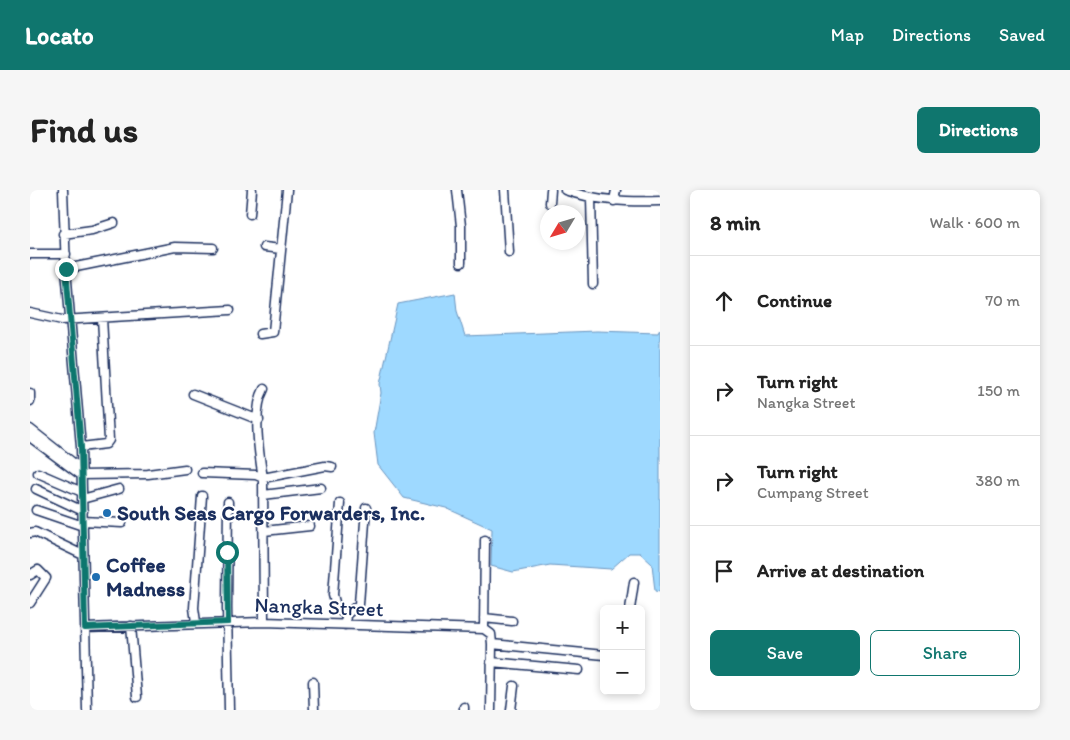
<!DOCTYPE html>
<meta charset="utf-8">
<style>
:root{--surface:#fff;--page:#f6f6f6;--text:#222;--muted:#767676;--line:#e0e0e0;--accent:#0f766e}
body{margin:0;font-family:Itim,sans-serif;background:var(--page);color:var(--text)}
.controls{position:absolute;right:15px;bottom:15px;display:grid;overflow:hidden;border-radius:8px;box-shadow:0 2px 8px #0003}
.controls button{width:45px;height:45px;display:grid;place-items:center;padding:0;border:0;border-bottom:1px solid var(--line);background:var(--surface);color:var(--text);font:25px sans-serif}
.compass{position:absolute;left:510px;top:15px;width:45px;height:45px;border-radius:50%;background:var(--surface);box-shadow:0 2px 8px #0003;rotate:232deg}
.stop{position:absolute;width:15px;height:15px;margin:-11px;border:4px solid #0f766e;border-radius:50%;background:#fff}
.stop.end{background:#0f766e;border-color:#fff;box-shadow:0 1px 5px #0008}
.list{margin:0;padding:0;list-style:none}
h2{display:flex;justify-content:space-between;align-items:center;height:65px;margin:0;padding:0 20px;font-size:21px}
h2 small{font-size:16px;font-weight:400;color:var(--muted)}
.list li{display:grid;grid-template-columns:32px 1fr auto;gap:15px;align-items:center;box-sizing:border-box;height:90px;padding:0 20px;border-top:1px solid var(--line)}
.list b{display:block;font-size:19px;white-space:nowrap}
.list p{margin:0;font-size:16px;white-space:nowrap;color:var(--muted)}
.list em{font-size:16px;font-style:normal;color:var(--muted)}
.actions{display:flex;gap:10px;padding:15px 20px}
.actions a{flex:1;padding:11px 0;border:1px solid var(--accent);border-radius:8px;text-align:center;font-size:18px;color:var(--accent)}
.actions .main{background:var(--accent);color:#fff}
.icon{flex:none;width:28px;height:28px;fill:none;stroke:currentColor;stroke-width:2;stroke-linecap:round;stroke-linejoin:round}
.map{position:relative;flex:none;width:630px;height:520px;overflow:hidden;border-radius:8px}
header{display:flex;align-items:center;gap:30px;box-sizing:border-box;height:70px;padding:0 25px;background:var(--accent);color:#fff}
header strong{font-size:24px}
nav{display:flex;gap:28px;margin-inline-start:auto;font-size:18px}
.intro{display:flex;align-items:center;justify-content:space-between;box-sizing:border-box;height:120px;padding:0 30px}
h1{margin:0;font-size:35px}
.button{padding:12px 22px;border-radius:8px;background:var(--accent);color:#fff;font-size:18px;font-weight:700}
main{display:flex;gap:30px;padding:0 30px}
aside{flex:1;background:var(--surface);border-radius:8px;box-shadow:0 2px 8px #0003}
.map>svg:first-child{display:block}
</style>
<header>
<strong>Locato</strong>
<nav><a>Map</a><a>Directions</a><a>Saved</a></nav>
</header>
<div class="intro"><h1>Find us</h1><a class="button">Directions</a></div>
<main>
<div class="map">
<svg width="630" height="520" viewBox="0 0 630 520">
<rect width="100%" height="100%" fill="#fff"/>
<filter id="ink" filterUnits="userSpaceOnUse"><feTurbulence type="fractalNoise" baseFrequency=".02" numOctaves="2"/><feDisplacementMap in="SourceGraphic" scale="10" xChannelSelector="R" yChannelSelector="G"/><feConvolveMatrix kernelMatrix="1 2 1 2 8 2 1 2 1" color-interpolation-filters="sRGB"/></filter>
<g filter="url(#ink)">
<path fill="#9ed9ff" stroke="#6a95bf" d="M425,103L427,121L435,146L567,141L628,143L630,139V402L625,401L622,374L610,363H599L581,379L520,375L483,382L461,376L462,339L416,318L374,308L348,275L344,243L351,203L350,194L368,114Z"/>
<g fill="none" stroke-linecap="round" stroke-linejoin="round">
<defs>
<path id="minor" d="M33,0L36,79L51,257L57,520
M427,0L431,36V73
M475,0L479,62
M535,0C566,11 597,12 630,11
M561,7L563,94
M584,11L586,0
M520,13L521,0
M220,24L222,0
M33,44L62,40L84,33
M234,57L251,59
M0,64H36
M36,79L145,57L183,58
M0,123L32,130L200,120
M230,144L243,142L257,0
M0,203V211
M163,204L229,230
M0,239L51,279
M0,247L51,285L118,284L155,279
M51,257L76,254L79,250L72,128
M8,283L52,302
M172,283L226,285L233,288L295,276L302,277
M6,299L53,321
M233,305L291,298
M52,309L89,299
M198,312L197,418L199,520
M310,313L303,405L306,416L316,425L315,435
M6,320L53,336
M53,331L92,333
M234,341L280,336
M0,343L5,342L53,365
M0,385L8,380L16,388L0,413
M600,419L604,392
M316,425L329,414L336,318
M454,428L482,431
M166,432L164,418L172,306
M234,432L233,288C229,264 222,220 234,199
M101,436L107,507
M55,438L234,432L454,439L461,444L462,454L461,520
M454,439L455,350
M462,454L574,465
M461,472L549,480
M283,492L284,520
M434,520V517
M481,520L484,496"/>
</defs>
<use href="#minor" stroke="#1b2f5e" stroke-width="11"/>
<use href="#minor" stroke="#fff" stroke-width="8"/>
</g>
</g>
<g fill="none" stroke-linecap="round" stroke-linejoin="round" filter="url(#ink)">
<path stroke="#0f766e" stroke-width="6" d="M36,79L51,257L55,438L198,432L197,362"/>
</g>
<g fill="#1f6fb2" stroke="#fff" stroke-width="2">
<circle cx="77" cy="323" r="5"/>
<circle cx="66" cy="387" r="5"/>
</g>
<g text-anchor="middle" stroke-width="4" stroke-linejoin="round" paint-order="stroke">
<g font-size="21" font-weight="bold" fill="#1b2f5e" stroke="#fff" text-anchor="start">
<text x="87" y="330">South Seas Cargo Forwarders, Inc.</text>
<text x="76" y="382">Coffee<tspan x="76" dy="24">Madness</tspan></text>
</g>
<g font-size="21" fill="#1b2f5e" stroke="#fff">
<text transform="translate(289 417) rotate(2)" y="7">Nangka Street</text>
</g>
</g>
</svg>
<div class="controls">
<button>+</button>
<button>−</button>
</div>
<svg class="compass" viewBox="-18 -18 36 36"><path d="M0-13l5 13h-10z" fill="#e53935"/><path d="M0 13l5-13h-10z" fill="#767676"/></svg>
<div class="stop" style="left:197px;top:362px"></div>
<div class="stop end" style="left:36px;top:79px"></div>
</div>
<aside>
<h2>8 min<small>Walk · 600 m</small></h2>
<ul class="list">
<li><svg class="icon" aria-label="ahead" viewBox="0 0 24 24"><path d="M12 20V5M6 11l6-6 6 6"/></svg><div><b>Continue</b></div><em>70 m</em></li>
<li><svg class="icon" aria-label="right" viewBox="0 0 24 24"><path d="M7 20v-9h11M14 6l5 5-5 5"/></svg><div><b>Turn right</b><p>Nangka Street</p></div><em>150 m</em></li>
<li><svg class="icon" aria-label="right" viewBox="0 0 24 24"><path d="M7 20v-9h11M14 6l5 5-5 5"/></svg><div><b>Turn right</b><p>Cumpang Street</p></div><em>380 m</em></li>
<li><svg class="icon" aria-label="arrive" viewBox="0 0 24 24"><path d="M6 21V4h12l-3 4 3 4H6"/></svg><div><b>Arrive at destination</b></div></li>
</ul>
<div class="actions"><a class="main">Save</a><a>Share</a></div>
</aside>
</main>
